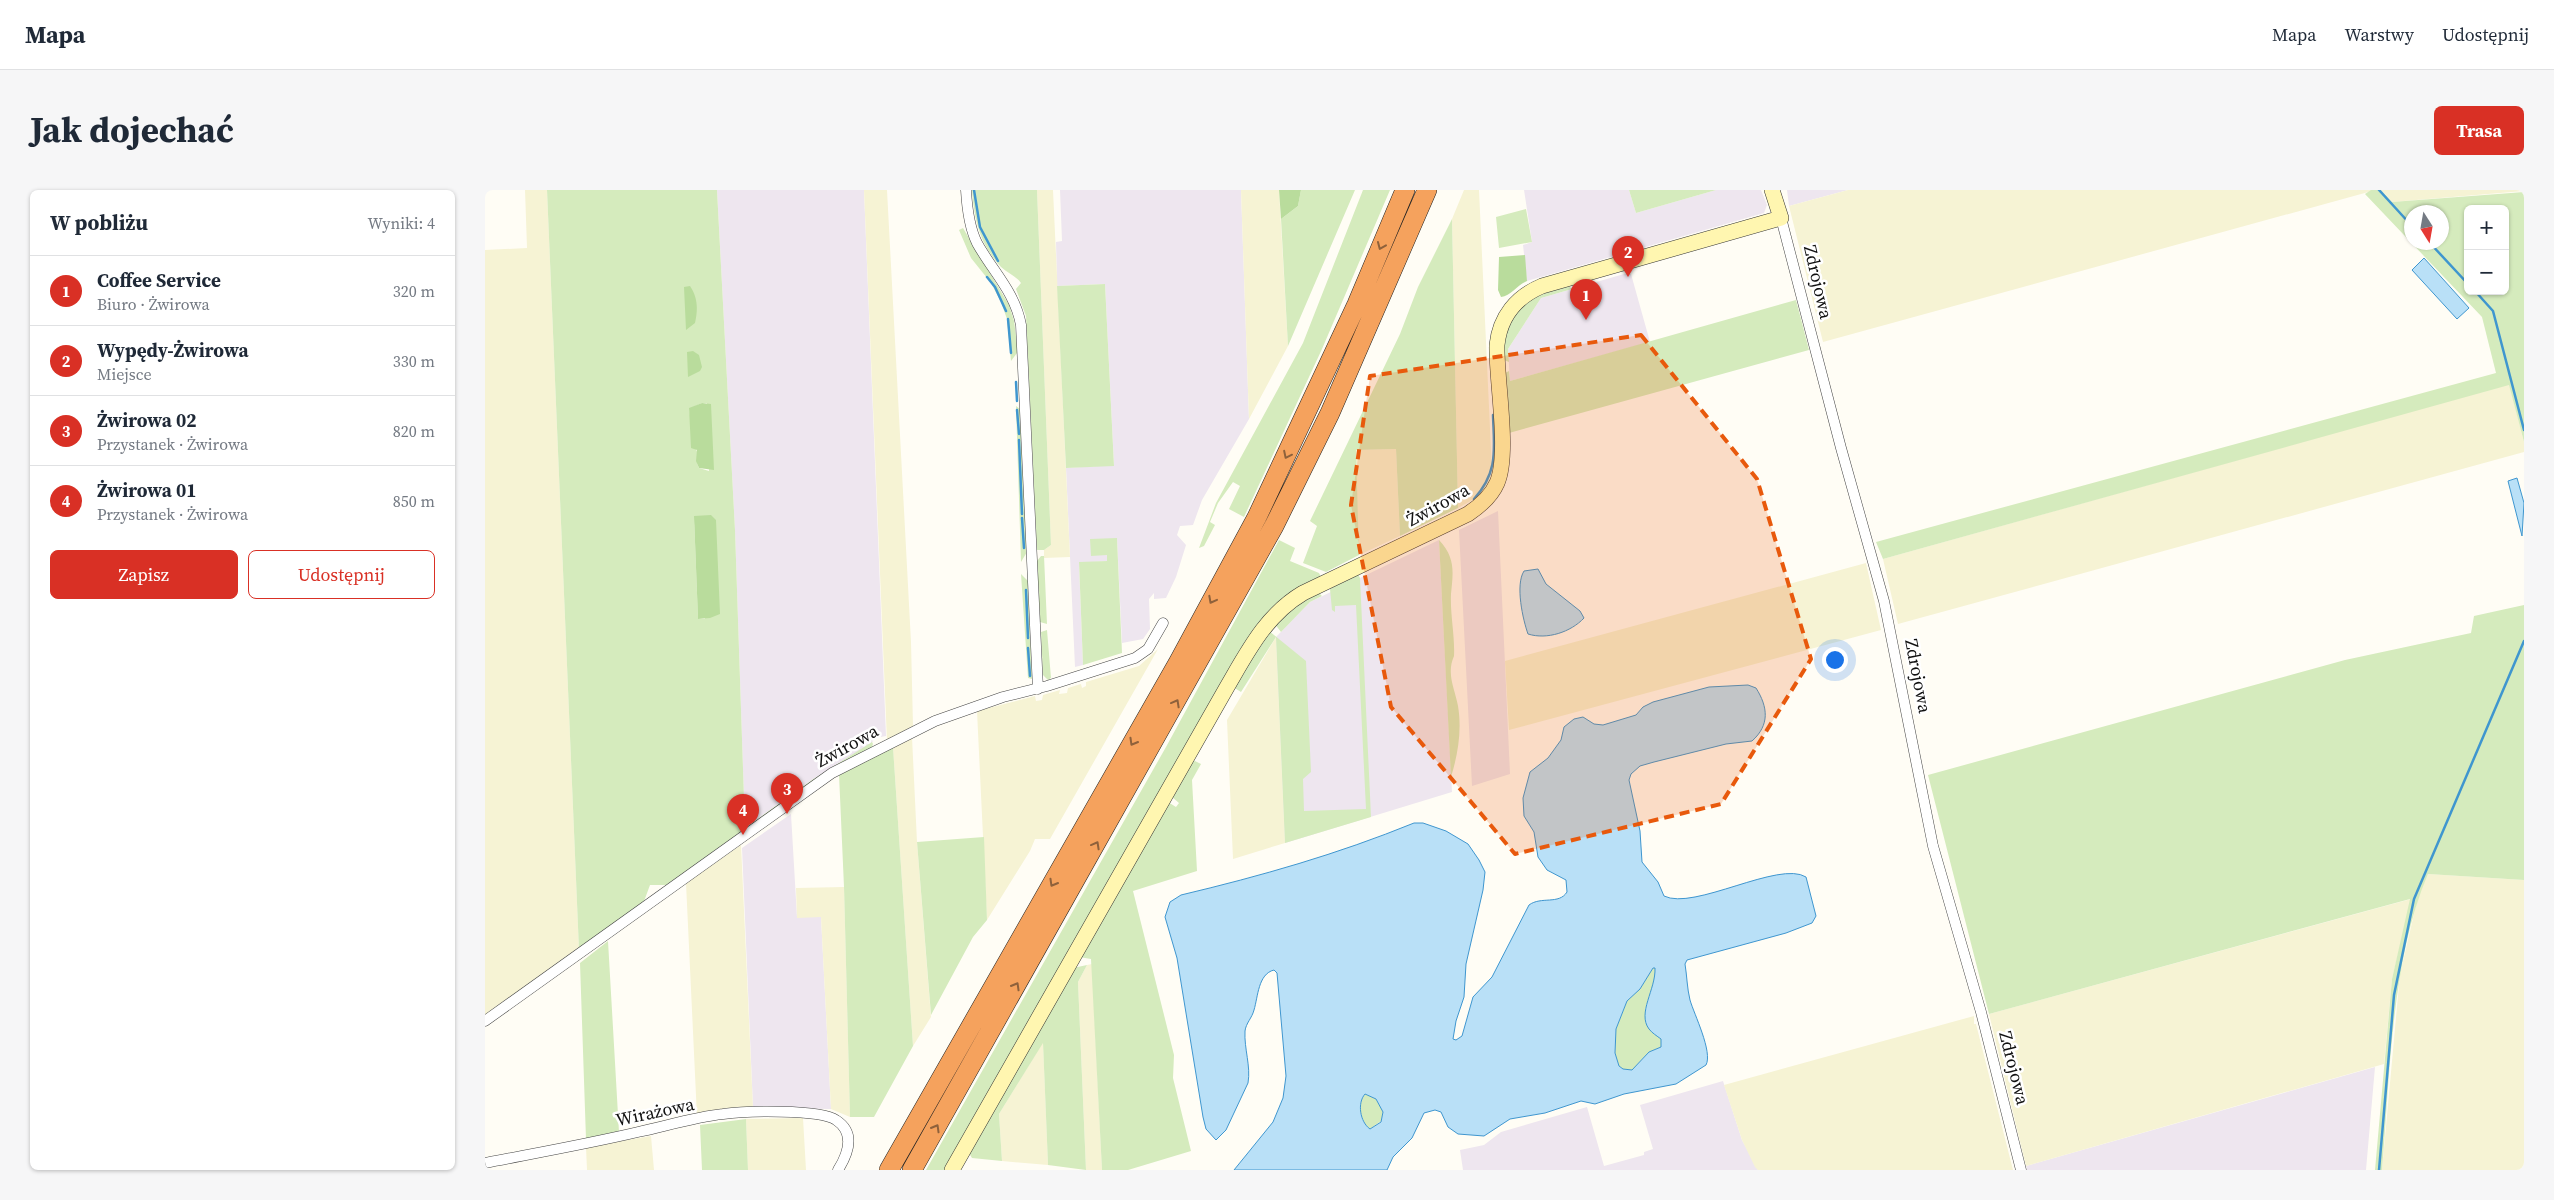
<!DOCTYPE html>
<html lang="pl">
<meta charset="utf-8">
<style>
:root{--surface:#fff;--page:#f6f6f7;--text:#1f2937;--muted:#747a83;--line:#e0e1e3;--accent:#d93025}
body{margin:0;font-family:"Source Serif 4",serif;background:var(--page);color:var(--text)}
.controls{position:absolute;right:15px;top:15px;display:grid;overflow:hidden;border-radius:8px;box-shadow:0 1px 4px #0004}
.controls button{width:45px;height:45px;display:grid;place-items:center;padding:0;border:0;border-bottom:1px solid var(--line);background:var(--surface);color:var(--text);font:25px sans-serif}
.compass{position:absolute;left:1919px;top:15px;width:45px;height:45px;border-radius:50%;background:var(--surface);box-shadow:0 1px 4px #0004;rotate:169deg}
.you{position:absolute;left:1349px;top:469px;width:18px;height:18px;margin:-12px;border:4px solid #fff;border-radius:50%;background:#1a73e8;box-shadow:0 0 0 8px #1a73e833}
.badge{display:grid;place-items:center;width:32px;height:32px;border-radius:50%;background:var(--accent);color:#fff;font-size:16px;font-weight:700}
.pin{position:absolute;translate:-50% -41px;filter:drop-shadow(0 1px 2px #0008)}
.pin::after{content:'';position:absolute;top:26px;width:18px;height:15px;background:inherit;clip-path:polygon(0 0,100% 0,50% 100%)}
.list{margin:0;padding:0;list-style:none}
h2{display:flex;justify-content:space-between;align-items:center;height:65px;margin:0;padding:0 20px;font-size:21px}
h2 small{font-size:16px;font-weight:400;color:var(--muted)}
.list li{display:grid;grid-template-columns:32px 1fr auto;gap:15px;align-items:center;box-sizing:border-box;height:70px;padding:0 20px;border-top:1px solid var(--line)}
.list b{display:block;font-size:19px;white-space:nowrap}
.list p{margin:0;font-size:16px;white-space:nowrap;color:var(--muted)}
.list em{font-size:16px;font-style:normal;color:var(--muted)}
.actions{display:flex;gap:10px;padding:15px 20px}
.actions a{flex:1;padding:11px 0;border:1px solid var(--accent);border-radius:8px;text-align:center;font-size:18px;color:var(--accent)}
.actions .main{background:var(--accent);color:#fff}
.map{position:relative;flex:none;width:2039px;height:980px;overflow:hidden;border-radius:8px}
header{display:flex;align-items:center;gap:30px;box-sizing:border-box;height:70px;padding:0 25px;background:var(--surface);border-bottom:1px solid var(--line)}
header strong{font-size:24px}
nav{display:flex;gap:28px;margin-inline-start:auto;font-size:18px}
.intro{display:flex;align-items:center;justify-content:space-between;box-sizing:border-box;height:120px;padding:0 30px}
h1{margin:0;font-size:35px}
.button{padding:12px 22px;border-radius:8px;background:var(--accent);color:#fff;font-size:18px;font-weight:700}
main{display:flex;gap:30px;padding:0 30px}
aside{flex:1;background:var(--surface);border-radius:8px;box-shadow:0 1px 4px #0004}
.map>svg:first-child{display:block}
</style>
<header>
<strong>Mapa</strong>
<nav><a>Mapa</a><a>Warstwy</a><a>Udostępnij</a></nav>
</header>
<div class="intro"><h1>Jak dojechać</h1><a class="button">Trasa</a></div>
<main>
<aside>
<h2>W pobliżu<small>Wyniki: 4</small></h2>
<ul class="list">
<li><span class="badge">1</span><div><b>Coffee Service</b><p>Biuro · Żwirowa</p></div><em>320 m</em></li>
<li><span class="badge">2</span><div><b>Wypędy-Żwirowa</b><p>Miejsce</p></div><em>330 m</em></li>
<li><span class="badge">3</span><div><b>Żwirowa 02</b><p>Przystanek · Żwirowa</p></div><em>820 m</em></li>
<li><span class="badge">4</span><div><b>Żwirowa 01</b><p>Przystanek · Żwirowa</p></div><em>850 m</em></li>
</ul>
<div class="actions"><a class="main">Zapisz</a><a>Udostępnij</a></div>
</aside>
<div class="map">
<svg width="2039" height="980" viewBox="0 0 2039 980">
<rect width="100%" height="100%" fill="#fffdf5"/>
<path fill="#eee6ef" d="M232,0H379L401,546L390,548L386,554L327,590L260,638L250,340Z
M575,0H756L764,229L717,310L708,335L695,336L692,345L701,355L691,387L681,408L669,409V403L664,409L665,439L658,449L637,453L632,348L622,365V371L594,373L598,475L590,477L581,278L629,275L620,94L572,96L571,52L577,51Z
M1039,0H1144L1151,23L1231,0H1276L1282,15L1279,23L1042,91L1038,55L1047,52Z
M1302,0H1363L1304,16Z
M1139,84H1146L1165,152L1025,191L1023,159L1056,108Z
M1013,321L1025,584L987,596L974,340Z
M954,350L967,602L800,653L791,447L825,412Z
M306,624L312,727H336L346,919L268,918L257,658Z
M1890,877L1881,980H1542L1541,976Z
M1238,891L1257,950L1273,980H978L975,960L999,955L1016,942L1102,917L1119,976L1159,965V962L1168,959L1155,915Z"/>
<path fill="#f6f3d4" d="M40,0H62L94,760L0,826V60L42,58Z
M379,0H402L426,452L428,536L402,551Z
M552,0H568L585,367L559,368V360L566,355Z
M756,0H794L803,156L764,229Z
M979,0H994L1007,282L1002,298L993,307L973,318L967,29Z
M1363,0H1886L1887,1L1338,152L1304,16Z
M1896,0H2039V1L1907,12Z
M2024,194L2039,252V262L1413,434L1398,369Z
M911,259L915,346L874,365L870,260Z
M1381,373L1396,440L1024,540L1020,471Z
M791,447L800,653L748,669L742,530Z
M673,459L565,649H550L545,661L502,730L492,521L550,506L551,511L557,510L558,505L575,500L574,504L582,503L583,498L596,494L597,498L601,496V492L654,476Z
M427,547L432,652L446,827L428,856L408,557Z
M256,655L268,918L212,927L201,693Z
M1943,684L2039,690V980H1897L1915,784L1933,707Z
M359,697L365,927L346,919L336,727L312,728L311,698Z
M1926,709L1907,789L1899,874L1541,976L1504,824Z
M607,774L617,980H601L593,792L602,775Z
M1489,826V834H1491L1528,980H1273L1270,977L1257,950L1239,895Z
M558,852L563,975L517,971L514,924Z
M318,928L321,980H263L261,929Z
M166,946L169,980H102L101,957Z"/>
<path fill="#d5ebbd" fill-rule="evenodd" d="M62,0H232L250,340L260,638L327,590L387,552L388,554L386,559L181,695H165L158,714L94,760ZM217,213H222L224,281L214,278C210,272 215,263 210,258L204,219ZM209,326L220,429H213Z
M487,0H552L566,355L559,360H552L541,126L531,99L536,93C532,87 523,83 516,77C495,55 489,29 487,0Z
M816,0H870L803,156L796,29L813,16Z
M878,0H905L837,159L759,327L744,319L755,296L748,292L733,313L725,332L730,335L719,356L714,358L731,313L818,153Z
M1144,0H1231L1151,23Z
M1886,0H1896L1907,12L2039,2V252L2024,195L1398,369L1391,352L2011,183L1997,127L1880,4ZM1983,19H2020V101H1983ZM1926,22H1956V52H1926Z
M1041,19L1047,52L1014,58L1011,27Z
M967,29L973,318L915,346L911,259L871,260L874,365L841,382L818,373L832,336L825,331L915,144L933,97Z
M478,38L524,115L529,131L532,154V163L526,171L522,129L516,112L506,93L486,68L474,40Z
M620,94L629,276L581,278L572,96Z
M1083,95L1087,99L1056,108L1023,159L1024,172L1019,170C1017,121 1040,109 1083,95Z
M1311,110L1324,160L1024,243L1020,183L1024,181L1025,191Z
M531,216L535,219L542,362L536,372Z
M632,348L637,463L598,475L594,372L622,371V365L606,366L605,349Z
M794,350L810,358L805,371L834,383L836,387L802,407L462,980H441L681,557Z
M954,350C971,368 968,383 966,404C965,424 970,446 969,466C961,484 970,499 973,516C977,540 973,564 966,587Z
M556,366H559L562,434L555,432L552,371Z
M872,382L875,388L886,627L800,653L791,447L756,502L748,497L783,440L821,471L826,582L818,589L819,621L881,619L871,415L850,416V422L847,420L845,399Z
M536,384L543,391L547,489L543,488Z
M834,403L837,406L825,412L796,442L789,433L813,412Z
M2039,415V690L1943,684C1906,770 1905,887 1897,980H1890L1907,789L1925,709L1504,824L1443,585L1860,470L1986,443L1989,426Z
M562,440L566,488L563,490L558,485L556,442Z
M408,557L428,856L389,927H365L359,697L354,584Z
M710,571L716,574L707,590L712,681L648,701L689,865L688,888L706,961L643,980H617L606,769L594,767L683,612L691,617L694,613L687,607L707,572Z
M499,647L502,730L488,747L446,825L432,652Z
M123,751L134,942L101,949L95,773Z
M602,775L593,792L601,980L563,975L558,853L514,924L517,971L487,968L484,963L588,778Z
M1168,778H1170C1171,813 1144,819 1176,849V857L1164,862L1147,880L1138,879L1134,876L1130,863L1131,839L1142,811L1155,799Z
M880,904L891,909L898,922L896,931L885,939C875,932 872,913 880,904Z
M261,929L263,980H217L215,935Z"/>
<path fill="#b9dc9c" d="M794,0H816L813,16L796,29Z
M1040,65L1042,91C1032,95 1026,106 1016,107L1013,100L1014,67Z
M205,96C213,108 213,119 210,133L201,140L199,97Z
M208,161L214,165L217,177L215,181L203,187L202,162Z
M217,213L226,214L229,280L214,278L211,271L212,260L206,258L204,218Z
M226,325L231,330L235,424L225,428L213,429L209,326Z"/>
<path fill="#b9e0f7" stroke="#3f96cf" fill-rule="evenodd" d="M1939,68L1984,118L1972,129L1927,80Z
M2032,288L2039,313L2037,346L2023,291Z
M1053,379L1061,394L1095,421L1099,428C1086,442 1062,450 1043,444C1038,430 1030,395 1039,381Z
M1263,495L1271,498C1283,517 1285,535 1267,551L1241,554L1169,572L1155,576L1146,584L1144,590L1155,641L1157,672L1173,692L1179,706C1209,721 1294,670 1321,687L1331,726L1327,733L1301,743L1202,770L1200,774C1202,786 1202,798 1205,810C1209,824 1228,862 1221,875L1191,894L1139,904L1110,914L1096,911L1060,923L1025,929L999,946L973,944L963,937L956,922L950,920L939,923L927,948L908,967L902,980H749L788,932L798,908L801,886L792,783L789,780C773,784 773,807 769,820C767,828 761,833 760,841C759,859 766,876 763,893L741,940L731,950L721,939L718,927L692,768L680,727L685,712L696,705C776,686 853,664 929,633H938L961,641L983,654L994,670L1000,682L998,700L981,774L979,807L971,831L968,849L971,850L977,846L988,807L1007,787L1044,715C1056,706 1074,715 1082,702L1081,690L1062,680L1053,667L1049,642L1039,626L1038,608L1045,582L1063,568L1076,550L1079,537L1089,529L1098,527L1109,534L1118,535L1151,525L1158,517L1168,512L1224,497ZM1168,778H1170C1171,799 1152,823 1164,839C1167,843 1172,846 1176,849V857L1164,862L1147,880L1138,879L1134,876L1130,863L1131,839L1142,811L1155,799ZM880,904L891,909L898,922L896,932L885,939C875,932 872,913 880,904Z"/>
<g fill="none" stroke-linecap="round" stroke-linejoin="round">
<path stroke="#3f96cf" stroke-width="2.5" d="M489,0L495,37L513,71
M1894,0L1926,35
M1944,52L1983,94
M502,87L510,97L521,121
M1990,101L2008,121L2039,240
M523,129L526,163
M531,192L532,211
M532,220L534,244
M534,250L537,324
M989,309C1014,281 1009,259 1008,225
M537,328L539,358
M541,400L543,448
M543,458L545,486
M1894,980L1909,805L1929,709L2039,451"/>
<defs>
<path id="street" d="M481,0C482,18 484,37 492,53C508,82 530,102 536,135L553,499
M1296,28L1356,258L1399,411L1448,656L1496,822L1536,980
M0,831L347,583L450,531L518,507L562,496L650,468L663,459L678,433
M0,973C51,963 102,954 153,942C181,936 210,927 238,924C260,921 335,919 351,930C371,943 363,964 353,980"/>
<path id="secondary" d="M467,980L742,497C763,461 781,425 818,403L983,324C995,316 1006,307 1012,293C1025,263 1011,190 1012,155C1015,127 1031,107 1057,96L1296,28L1287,0"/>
<path id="highway" d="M404,980L693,473L772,327L872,114L920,0
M427,980L789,336L845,223L942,0"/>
</defs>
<use href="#street" stroke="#444" stroke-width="11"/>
<use href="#secondary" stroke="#333" stroke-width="16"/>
<use href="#highway" stroke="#222" stroke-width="20"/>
<use href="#street" stroke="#fff" stroke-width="10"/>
<use href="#secondary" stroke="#fff6b0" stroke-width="15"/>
<use href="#highway" stroke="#f5a25d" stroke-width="19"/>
</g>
<defs><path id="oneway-chevron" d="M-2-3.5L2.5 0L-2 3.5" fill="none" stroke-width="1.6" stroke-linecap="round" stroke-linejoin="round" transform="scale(1.25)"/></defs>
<g stroke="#8e613b">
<use href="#oneway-chevron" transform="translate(896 56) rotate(113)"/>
<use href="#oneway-chevron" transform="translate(802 265) rotate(116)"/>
<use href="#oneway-chevron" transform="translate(727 410) rotate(118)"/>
<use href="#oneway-chevron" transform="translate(691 513) rotate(-61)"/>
<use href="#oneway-chevron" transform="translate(648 552) rotate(120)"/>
<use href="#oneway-chevron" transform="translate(611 655) rotate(-61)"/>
<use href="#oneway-chevron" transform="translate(568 693) rotate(120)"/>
<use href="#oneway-chevron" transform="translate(531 796) rotate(-60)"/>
<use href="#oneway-chevron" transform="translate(451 938) rotate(-60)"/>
</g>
<path fill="#e8590c" fill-opacity="0.2" stroke="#e8590c" stroke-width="4" stroke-dasharray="10 6" stroke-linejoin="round" d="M1156,145L1272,289L1326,469L1236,614L1030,664L906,517L866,315L885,186Z"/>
<g text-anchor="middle" stroke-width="5" stroke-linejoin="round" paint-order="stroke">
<g font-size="18" fill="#111" stroke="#fff">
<text transform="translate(1333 92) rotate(77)" y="6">Zdrojowa</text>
<text transform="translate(953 315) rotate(-29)" y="6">Żwirowa</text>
<text transform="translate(1433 486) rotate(79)" y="6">Zdrojowa</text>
<text transform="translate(362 556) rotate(-29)" y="6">Żwirowa</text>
<text transform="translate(1529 878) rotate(76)" y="6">Zdrojowa</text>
<text transform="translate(170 922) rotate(-12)" y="6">Wirażowa</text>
</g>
</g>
</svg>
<div class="controls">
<button>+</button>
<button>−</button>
</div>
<svg class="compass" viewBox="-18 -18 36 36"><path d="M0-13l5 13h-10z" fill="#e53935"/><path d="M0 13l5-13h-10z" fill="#747a83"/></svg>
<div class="you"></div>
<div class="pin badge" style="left:1101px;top:130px">1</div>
<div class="pin badge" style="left:1143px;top:87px">2</div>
<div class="pin badge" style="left:302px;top:624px">3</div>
<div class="pin badge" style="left:258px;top:645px">4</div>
</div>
</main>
